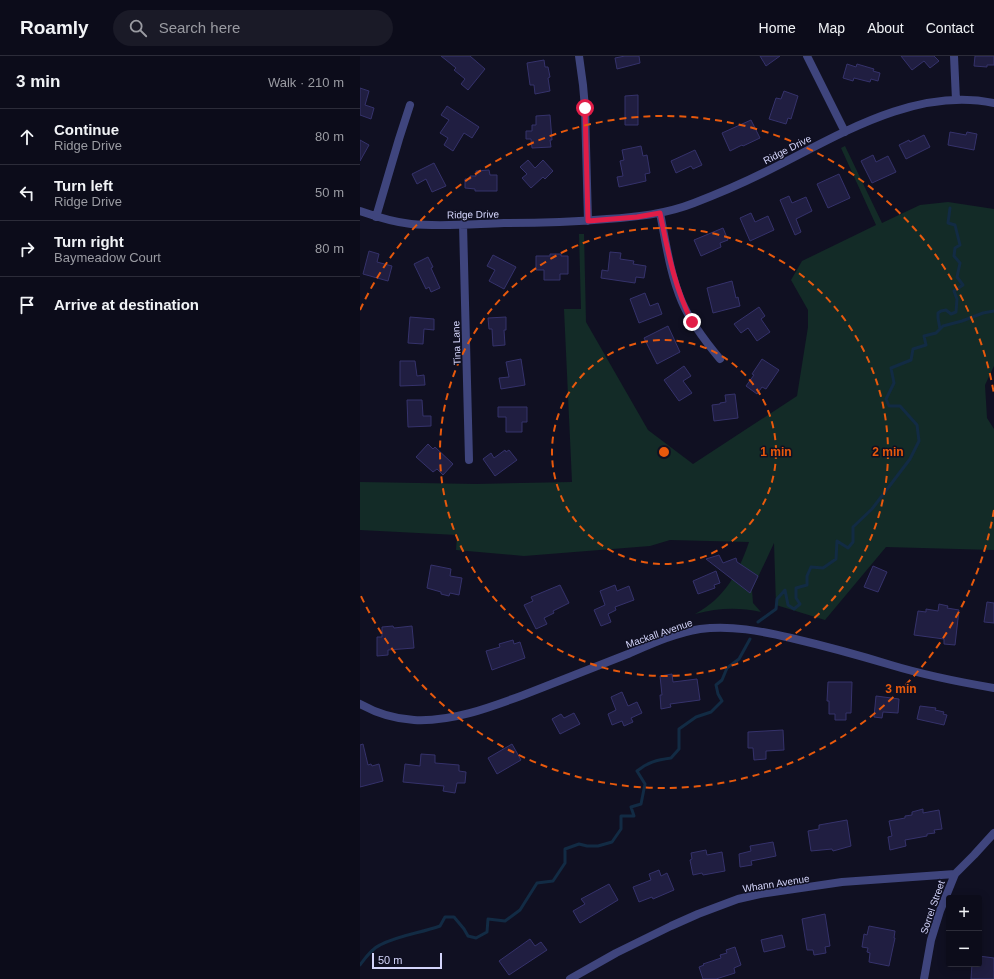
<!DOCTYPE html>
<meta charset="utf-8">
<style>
:root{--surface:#0c0c1a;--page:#1a1a27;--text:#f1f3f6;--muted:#9a9ba2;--line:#2c2c39}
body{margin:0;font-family:Helvetica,sans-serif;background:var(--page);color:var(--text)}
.controls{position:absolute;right:12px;bottom:12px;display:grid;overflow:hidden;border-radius:4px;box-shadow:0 2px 10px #0003}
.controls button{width:36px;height:36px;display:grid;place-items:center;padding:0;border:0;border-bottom:1px solid var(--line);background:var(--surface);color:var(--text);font:20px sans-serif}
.scale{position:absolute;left:12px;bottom:10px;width:70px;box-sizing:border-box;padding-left:4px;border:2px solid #d4d5fb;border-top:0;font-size:11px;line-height:14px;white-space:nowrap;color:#d4d5fb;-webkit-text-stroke:3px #101022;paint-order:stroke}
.stop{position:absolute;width:12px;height:12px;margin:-9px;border:3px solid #e11d48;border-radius:50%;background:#fff}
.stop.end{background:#e11d48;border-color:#fff;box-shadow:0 1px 4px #0008}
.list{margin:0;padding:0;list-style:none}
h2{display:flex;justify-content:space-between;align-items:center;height:52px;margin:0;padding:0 16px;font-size:17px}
h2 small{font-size:13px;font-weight:400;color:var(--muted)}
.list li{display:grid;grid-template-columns:26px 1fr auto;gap:12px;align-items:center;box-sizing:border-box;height:56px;padding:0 16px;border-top:1px solid var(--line)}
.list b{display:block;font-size:15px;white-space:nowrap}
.list p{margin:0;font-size:13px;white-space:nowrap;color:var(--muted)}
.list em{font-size:13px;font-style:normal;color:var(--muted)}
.icon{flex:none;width:22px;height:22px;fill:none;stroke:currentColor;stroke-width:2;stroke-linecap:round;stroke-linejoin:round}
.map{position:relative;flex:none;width:634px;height:923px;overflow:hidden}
header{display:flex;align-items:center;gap:24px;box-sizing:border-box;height:56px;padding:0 20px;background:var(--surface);border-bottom:1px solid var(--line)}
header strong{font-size:19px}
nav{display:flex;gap:22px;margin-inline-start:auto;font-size:14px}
.search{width:280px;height:36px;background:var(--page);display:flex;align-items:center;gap:10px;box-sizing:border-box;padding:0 14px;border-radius:22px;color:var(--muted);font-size:15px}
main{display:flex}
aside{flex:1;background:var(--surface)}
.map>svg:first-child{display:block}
</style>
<header>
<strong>Roamly</strong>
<div class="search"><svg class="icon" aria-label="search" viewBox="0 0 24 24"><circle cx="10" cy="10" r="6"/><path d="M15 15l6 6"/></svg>Search here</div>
<nav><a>Home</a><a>Map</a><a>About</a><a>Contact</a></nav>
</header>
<main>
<aside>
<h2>3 min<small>Walk · 210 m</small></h2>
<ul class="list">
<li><svg class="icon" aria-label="ahead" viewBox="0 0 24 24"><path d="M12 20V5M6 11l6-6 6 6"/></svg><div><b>Continue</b><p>Ridge Drive</p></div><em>80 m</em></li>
<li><svg class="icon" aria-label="left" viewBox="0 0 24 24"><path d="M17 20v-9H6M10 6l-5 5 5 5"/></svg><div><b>Turn left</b><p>Ridge Drive</p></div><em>50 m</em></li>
<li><svg class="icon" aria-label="right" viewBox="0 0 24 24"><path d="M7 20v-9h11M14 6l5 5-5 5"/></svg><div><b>Turn right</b><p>Baymeadow Court</p></div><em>80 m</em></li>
<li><svg class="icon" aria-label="arrive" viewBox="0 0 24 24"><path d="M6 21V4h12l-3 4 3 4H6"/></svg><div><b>Arrive at destination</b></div></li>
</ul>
</aside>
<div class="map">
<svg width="634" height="923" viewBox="0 0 634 923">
<rect width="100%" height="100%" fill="#101022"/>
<path fill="#132b27" d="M485,90L522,167L560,149L588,146L634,153V310L625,329L627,362L634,373V494L526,491L465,564L416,549L414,487L392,534L393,547L401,556C378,551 358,552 335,558C364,543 379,516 389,486L310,484L290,490L164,500L96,494L97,479L0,474V426L116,428L212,426L204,253H221L219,178H224L226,266L288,374L333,408L437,340L448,271V254L431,224L442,205L516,169L481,92Z"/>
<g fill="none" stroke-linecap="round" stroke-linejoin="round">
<path stroke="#122b44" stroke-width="3" d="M580,273L578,262V257L581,255L586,254L591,258L596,256L597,243L594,235L603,229L597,221L600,207L594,200L595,192L600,189L595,169L588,167L590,152
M398,566L416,553L417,543L425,534L428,549L434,553L440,548L436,542V532L447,529V520L451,511L463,512L476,503L477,485L488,492L493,486V471L512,453L550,403L559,385L557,369L540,350H529L526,343L534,327L531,312L551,304L553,293L566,289L564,280L576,277L583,270L602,265L623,257L634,255
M0,909C5,902 13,892 20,889C39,879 61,877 80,870L85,861H94L104,873L108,880L116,882L127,876L128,863L145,865L160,854L177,827L193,825L205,807V793L219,788L227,790H238L252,786L261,773V760H274L271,751L281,748L285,728L277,715C288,706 297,704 311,702L319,693V673L336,661L351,656L362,645L358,638L356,629L362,624L367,612L379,603L390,583"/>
</g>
<path fill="#201e41" stroke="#35326b" d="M81,0H110L125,13L108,34L101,28L105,23L94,14L96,12Z
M265,0H279L280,7L257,13L255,2Z
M400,0H420L406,10Z
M541,0H574L579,5L570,12L564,5L552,14Z
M615,0H634V9H627V11L614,10Z
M184,4L185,11H188L190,21L188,22L190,35L175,38L174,29H170L167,7Z
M487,8L496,11L497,8L514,13L513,15L520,17L518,25L511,23L510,26L494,22L493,25L483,22Z
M0,32L9,35L5,49L14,52L11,63L0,59Z
M424,35L438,40L431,63L428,62L426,68L409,63L416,42L421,43Z
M278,39V69H265V40Z
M87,50L119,71L112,82L104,77L93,95L84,89L88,82L80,77L89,64L81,59Z
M190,59L192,84H190L191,91L172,92L171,83H166V75H172V69H176V60Z
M391,64L400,82L383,90L382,89L370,95L362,77Z
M590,76L606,79L607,76L617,78L614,94L588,89Z
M564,79L570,91L546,103L539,89L549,84L550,86Z
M0,84L9,89L0,105Z
M281,90L283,100L287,99L290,117L285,118L286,125L259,131L257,121L263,120L260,105L264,104L262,94Z
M335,94L342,109L333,113L331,110L316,117L311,105Z
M513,99L516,106L528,100L536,116L512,127L501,105Z
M168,104L175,112L183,104L193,115L185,123L183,121L171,132L162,122L167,118L160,111Z
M74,107L86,130L72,136L66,123L57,128L52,118Z
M129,114L130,119H137V135H115V133L105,132V123H111L110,120H116V115Z
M479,118L490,142L468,152L457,128Z
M429,140L432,147L446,141L452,155L436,163L441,176L435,179L420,144Z
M391,157L395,166L408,160L414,174L390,185L380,162Z
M363,172L368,184L360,187L361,191L341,200L334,184Z
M9,195L19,198L17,206L32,210L28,225L3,218Z
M250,196L261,197L260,203L274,205L273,208L286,210L284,222L276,221L275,227L241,222L242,214L248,215Z
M190,198H201V200H208V218H200V224H184V214H176V200H190Z
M133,199L156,211L144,233L129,225L135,214L127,210Z
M68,201L73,211L71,212L80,232L71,236L69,231L66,233L54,208Z
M372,225L376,242L378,241L380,250L353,257L347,232Z
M285,237L290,250L298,247L302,258L279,267L270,243Z
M399,251L405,260L401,263L410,276L397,285L388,272L381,277L374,268Z
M50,261L74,263V274L64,273L63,288L48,287Z
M146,261V274H144L145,289L133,290L132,273H129L128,262Z
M308,270L320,296L297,308L284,282Z
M161,303L165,329L141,333L139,322L149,321L146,306Z
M402,303L419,314L406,333L402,331L397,338L386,330L394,319L392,318Z
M40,305H55L57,320L64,319L65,329L40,330Z
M324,310L331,320L323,325L332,337L319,345L304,324Z
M375,338L378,362L354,365L352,349L360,348V347L366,346L365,339Z
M47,344H62L63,360H71V370L48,371Z
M138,351H167V366H162V376H146V361H138Z
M68,388L73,393L75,391L93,408L83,419L77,413L73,416L56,401Z
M145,394L146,396L149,394L157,404L135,420L123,403L131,397L134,402Z
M359,499L363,507L376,502L377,506L398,520L390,537L346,503Z
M71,509L91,513L90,520L102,522L99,539L90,537L89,540L81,538V536L67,532Z
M513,510L527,516L518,536L504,531Z
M356,515L360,527L354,529L355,532L338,538L333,525Z
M200,529L209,547L193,555L194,557L184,562L187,568L176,573L164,549L173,545L171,541Z
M255,529L257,535L269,530L274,544L255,551L256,554L248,558L251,566L241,570L234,554L245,549L240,535Z
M627,546L634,547V567L624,566Z
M579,548L588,550L587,552L599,554L595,589L584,588V583L554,579L558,555L566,556V553L578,555Z
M33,570L34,572L52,570L54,592L28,594V599L17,600V581H22V571Z
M153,584L154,588L160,586L165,602L132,614L126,595L140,591L139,588Z
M312,618L313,626L337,623L340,644L310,648L311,651L301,653L300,639H302L300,620Z
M468,626H492L491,657H486V664H475V658H469V645H467Z
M262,636L268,650L277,646L282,657L271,662L273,666L264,670L262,665L252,669L248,658L256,654L251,641Z
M516,640L539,643L538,657L523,656L522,662L514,661Z
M560,650L576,652L575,654L584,656L583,658L587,659L584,669L557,663Z
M214,657L220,668L200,678L192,663L201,658L204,662Z
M423,674L424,694L406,695V703L394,704L393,692H388V676Z
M3,688L8,709L11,708L12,710L19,708L23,725L0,731V689Z
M152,688L161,704L137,718L128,702Z
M61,698L75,699V707L99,709V715L106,716L105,727H97L95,737L83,735L84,730L43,726L45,708L60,710Z
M563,753V757L579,754L582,773L574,774L575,777L567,778V780L545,784L546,790L530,794L528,781L532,780L529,765L545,762V760L552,759V756Z
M487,764L491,790L473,795L472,793L451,795L448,775L459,773V769Z
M413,786L416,800L391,805L392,809L380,811L379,798L391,795L390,790Z
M346,794L347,799L362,796L365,815L343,819L342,817L333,819L330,804L332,803L331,797Z
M299,814L301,820L307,817L314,834L293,843L292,841L279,846L273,831L291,824L289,818Z
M249,828L258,844L220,867L213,855L225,848L221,843Z
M465,858L470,890L465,891L466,897L454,899L453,894H447L442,863Z
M509,870L535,875L534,882H535L529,910L509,906L510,897L507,896L508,892L502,891L504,878L507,879Z
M422,879L425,891L404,896L401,884Z
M170,883L175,890L181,886L187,894L149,919L139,905Z
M375,891L381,909L374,912L375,917L356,923H343L339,911L344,909L343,908L361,902L360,899L367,897L366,894Z
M619,900L634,902V923H611L612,908H619Z"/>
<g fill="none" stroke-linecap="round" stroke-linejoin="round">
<path stroke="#3f457d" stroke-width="8" d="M219,0L223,29L225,52L228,165
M447,0L485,76
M594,0L596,44
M0,155C17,161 34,166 51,168C82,171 113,168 144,167C178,167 212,166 247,163C277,161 306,158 334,147C363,136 392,123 419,109C484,76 558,31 634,47
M300,157C306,187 310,218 322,246C331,267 345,285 360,303
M16,161L39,83L50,49
M103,168L109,404
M0,648C16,657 35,663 54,664C92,666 131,651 166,638C200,625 234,611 268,598C291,588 315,577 340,573C371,569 401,575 431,582C465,590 498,599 531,609C564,619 599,626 634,632
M210,923L256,897L311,870L338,858L378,843L400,838L482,826L595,818
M564,923L571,884L580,855L595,818L614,799L634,777"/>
</g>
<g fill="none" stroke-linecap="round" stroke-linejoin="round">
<path stroke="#e11d48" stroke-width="5" d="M225,52L228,165L277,161L300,157C308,196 314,230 332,266"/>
</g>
<g fill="none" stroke="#e8590c" stroke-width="2" stroke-dasharray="7 5">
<circle cx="304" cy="396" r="112"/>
<circle cx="304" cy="396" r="224"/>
<path d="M634 454A335 335 0 0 1 0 538M0 254A335 335 0 0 1 634 338"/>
</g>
<g text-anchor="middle" stroke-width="3" stroke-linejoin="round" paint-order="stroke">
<g font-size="10" fill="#d4d5fb" stroke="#101022">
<text transform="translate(427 93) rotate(-27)" y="4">Ridge Drive</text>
<text transform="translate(113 158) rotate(-1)" y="4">Ridge Drive</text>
<text transform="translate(96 287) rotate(-92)" y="4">Tina Lane</text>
<text transform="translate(299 577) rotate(-19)" y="4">Mackall Avenue</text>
<text transform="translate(416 827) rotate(-9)" y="4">Whann Avenue</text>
<text transform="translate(572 851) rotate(-71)" y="4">Sorrel Street</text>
</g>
</g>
<circle cx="304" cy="396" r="6" fill="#e8590c" stroke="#101022" stroke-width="2"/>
<g font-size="12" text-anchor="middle" font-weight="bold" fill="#e8590c" stroke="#101022" stroke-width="3" stroke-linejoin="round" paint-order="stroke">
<text x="416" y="400">1 min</text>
<text x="528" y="400">2 min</text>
<text x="541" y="637">3 min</text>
</g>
</svg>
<div class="controls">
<button>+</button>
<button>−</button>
</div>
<div class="scale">50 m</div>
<div class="stop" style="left:225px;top:52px"></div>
<div class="stop end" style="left:332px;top:266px"></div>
</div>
</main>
